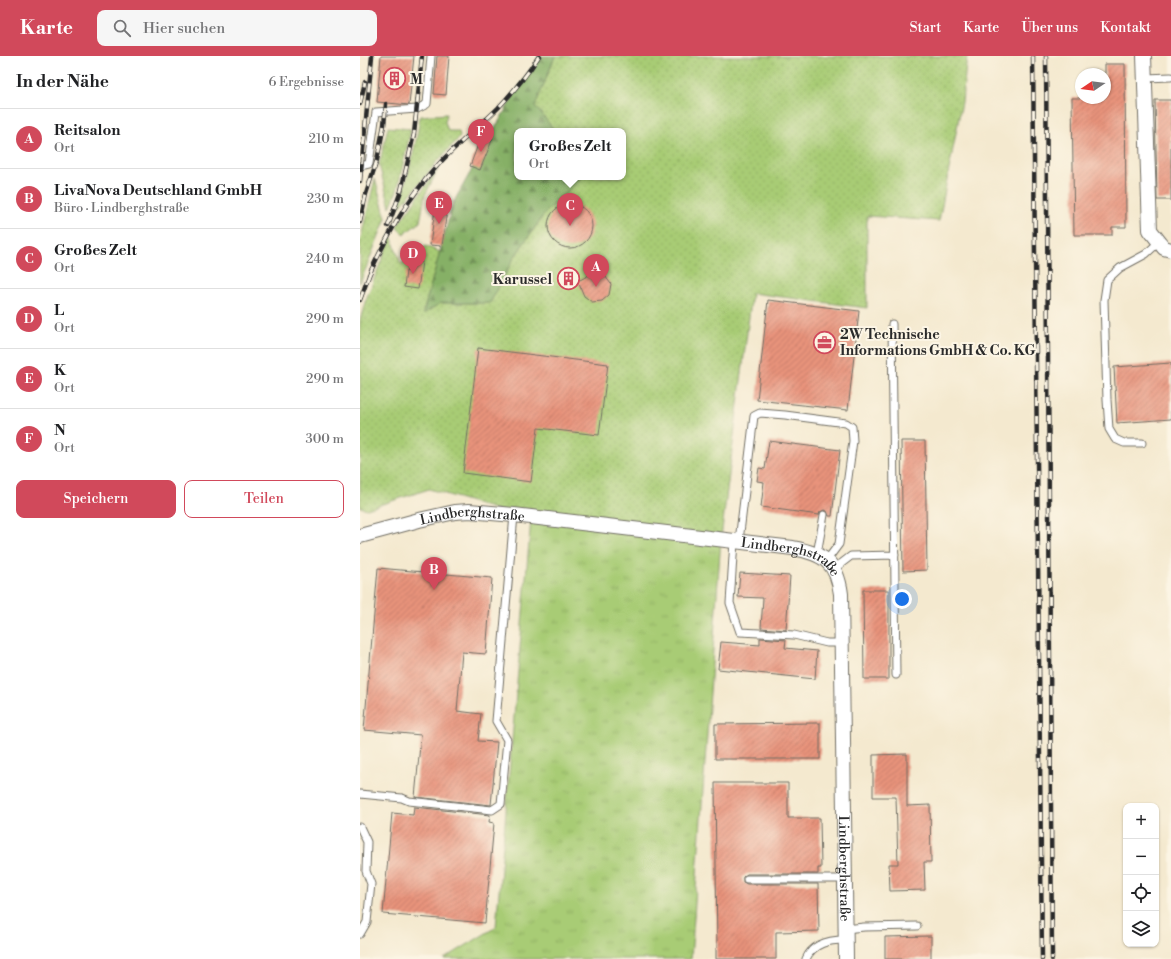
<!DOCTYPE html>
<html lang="de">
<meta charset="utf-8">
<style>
:root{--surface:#fff;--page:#f6f6f6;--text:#202124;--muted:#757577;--line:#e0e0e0;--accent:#d1495b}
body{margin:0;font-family:"Libre Bodoni",serif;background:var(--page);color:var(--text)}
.controls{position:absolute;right:12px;bottom:12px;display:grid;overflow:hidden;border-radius:8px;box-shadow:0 1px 3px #0004}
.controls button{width:36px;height:36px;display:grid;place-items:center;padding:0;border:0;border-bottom:1px solid var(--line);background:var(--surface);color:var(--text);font:20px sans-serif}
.compass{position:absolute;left:715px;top:12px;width:36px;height:36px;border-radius:50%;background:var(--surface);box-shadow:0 1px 3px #0004;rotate:257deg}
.you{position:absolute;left:542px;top:543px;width:14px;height:14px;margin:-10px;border:3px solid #fff;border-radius:50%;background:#1a73e8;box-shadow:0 0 0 6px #1a73e833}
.badge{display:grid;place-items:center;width:26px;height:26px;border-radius:50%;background:var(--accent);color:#fff;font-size:13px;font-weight:700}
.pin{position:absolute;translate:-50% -33px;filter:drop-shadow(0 1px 2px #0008)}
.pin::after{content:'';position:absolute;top:21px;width:14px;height:12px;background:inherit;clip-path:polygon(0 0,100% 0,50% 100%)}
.popup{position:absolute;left:154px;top:72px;width:112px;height:52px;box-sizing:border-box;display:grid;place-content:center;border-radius:8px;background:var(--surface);filter:drop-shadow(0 1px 3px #0005);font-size:13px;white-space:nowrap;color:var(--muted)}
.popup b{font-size:15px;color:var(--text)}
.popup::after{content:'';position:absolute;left:50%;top:100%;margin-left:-8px;border:8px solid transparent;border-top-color:var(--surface)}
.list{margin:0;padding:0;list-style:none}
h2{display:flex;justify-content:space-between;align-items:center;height:52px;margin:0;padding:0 16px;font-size:17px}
h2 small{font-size:13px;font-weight:400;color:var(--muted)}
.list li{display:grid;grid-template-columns:26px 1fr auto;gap:12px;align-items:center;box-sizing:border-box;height:60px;padding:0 16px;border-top:1px solid var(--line)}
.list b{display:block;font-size:15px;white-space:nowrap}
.list p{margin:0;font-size:13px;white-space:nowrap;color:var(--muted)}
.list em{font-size:13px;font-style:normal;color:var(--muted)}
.actions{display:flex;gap:8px;padding:12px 16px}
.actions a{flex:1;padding:9px 0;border:1px solid var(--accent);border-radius:8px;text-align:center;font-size:14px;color:var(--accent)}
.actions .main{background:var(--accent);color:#fff}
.icon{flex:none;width:22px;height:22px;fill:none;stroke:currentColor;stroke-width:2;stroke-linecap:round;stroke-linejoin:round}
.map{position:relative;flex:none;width:811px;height:903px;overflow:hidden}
header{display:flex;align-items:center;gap:24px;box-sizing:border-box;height:56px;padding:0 20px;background:var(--accent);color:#fff}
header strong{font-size:19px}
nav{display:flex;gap:22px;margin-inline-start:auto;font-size:14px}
.search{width:280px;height:36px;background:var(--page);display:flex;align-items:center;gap:10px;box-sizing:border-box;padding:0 14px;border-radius:8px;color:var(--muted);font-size:15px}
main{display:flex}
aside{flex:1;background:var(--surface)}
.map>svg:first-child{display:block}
</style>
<header>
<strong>Karte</strong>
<div class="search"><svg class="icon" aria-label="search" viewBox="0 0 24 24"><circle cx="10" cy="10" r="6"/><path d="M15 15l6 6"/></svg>Hier suchen</div>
<nav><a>Start</a><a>Karte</a><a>Über uns</a><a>Kontakt</a></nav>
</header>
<main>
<aside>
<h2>In der Nähe<small>6 Ergebnisse</small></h2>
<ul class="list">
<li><span class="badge">A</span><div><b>Reitsalon</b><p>Ort</p></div><em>210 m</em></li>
<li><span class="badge">B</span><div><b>LivaNova Deutschland GmbH</b><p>Büro · Lindberghstraße</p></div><em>230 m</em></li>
<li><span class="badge">C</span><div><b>Großes Zelt</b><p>Ort</p></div><em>240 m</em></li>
<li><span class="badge">D</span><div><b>L</b><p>Ort</p></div><em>290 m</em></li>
<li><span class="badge">E</span><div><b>K</b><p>Ort</p></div><em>290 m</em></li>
<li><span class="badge">F</span><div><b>N</b><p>Ort</p></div><em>300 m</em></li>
</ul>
<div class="actions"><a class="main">Speichern</a><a>Teilen</a></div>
</aside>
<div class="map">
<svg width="811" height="903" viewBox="0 0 811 903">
<defs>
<pattern id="grass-dots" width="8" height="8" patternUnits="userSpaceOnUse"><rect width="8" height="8" fill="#a8cc75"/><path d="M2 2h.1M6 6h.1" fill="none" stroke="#91af65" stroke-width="1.8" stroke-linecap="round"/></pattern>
<pattern id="forest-firs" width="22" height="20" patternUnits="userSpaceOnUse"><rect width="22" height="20" fill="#86b066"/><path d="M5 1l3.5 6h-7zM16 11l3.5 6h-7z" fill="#6e8f54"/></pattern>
<pattern id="park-tufts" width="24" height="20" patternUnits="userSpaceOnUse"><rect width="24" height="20" fill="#a8cc75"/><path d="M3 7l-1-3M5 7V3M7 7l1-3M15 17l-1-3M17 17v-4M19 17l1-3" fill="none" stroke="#91af65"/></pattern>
<pattern id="building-hatch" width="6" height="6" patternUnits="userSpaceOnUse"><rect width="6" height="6" fill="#e8937b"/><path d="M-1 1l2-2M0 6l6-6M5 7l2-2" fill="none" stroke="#bc7865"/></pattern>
</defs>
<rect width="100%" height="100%" fill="#fcf5e5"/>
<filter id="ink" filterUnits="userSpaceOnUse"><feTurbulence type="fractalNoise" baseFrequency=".025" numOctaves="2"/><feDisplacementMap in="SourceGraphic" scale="8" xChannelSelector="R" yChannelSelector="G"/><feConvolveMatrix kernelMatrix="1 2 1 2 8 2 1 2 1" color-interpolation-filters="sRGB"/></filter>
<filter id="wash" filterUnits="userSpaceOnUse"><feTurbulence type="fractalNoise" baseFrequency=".012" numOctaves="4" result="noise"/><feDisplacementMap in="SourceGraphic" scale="16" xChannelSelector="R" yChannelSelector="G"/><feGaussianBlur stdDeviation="0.9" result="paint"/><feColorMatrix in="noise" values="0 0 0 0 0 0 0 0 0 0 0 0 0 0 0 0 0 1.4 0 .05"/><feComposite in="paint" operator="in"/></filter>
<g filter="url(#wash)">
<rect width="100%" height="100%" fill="#f4e9cf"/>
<path fill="url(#grass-dots)" stroke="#6a7c50" d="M195,0H607L602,46L579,165L507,160V252L392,237L361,482L154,459L69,433L7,453L0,451V265L5,246L31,180L41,208L66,190L80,196L63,257L81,247H130L155,200L185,157L222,121H263V75H195L175,50Z
M87,58L85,66L88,75H99L100,81L76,107L40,151L39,149C48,119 56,91 60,60Z
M28,71L51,73L37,135L30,151L19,109Z
M79,111L65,139L60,166L44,178L38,173L37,170Z
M15,123L26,162L0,227V185Z"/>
<path fill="url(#forest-firs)" stroke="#586e48" d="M180,0H195L175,50L195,75H157V121H222L185,157L155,200L130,247H81L63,258L93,147L156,35Z"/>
<path fill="url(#park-tufts)" stroke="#6a7c50" d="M171,463L361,482L331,903H84L136,871Z"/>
<g id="blocks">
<path fill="url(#building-hatch)" d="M21,0H54L49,49L17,46Z
M77,0H89L86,39L74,38Z
M745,8H765L766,171H752V179H714L712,42H745Z
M795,44H811V144H797Z
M122,78L133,82L120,114L110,110Z
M76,146L88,147L82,190L70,189Z
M188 170a22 22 0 1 1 44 0a22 22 0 1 1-44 0Z
M50,205L62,206L58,233L44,231L46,215H48Z
M207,214L215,216L220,224L231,218L236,217L245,220L251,228L249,239L242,245L232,246L224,240L219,228L210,232L202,229L200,226L201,218Z
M408,244L499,255L488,354L397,344Z
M118,292L248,308L239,379L178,372L171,426L103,417Z
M811,307V363L757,367L754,311Z
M409,385L480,394L472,460H469L467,455L464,454L460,456L459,459L401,451L404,426L397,425L399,412L405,413Z
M541,385H565L567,514L543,515Z
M18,512L132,522L126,598L102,596L97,655L121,658L118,685L137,686L131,749L55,741L61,679L4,674Z
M380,517L430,520L426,574L401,572L403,542L378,541Z
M503,534H529V623H504Z
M400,582L426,584L425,592L457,595L455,623L358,613L361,586L400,589Z
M460,667V703H355V668Z
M547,698V750L570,749L571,806H564L565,834L530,835L529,808H538L536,741H513V699Z
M355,727H428V762H460L461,812H458V818H387L383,821V826L387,828H458L459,875L416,876V903H356V892H357Z
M54,751L130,759L129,766L134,767L125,867L23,858L32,757L53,759Z
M571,880V903H525V881Z"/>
</g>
</g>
<g filter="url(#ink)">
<use href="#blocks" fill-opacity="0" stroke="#716e64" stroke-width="1"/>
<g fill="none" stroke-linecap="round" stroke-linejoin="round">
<defs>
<path id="service" d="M786,22L811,21
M0,110L9,108L16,56L57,53L67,48L71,0
M532,268L536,619
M782,387H764L755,383L749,373L747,344L744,244L747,224L760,212L786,198L800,185
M374,485L370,547L380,576L434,579L467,587H482
M379,485L394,360L400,357L425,359L486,367L492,371L493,385L479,488L467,504
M457,498L464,459
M474,513L491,500L535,499
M0,738L42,742L49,745L132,754L141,748L147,684L136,665L154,459
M0,771L7,786L6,815L11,828L7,866L0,878
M387,823H485
M485,873L504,871L557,870
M446,903C453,887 469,884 485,884"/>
<g id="minor">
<path d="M784,0L790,174L804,192L811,194"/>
<path id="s1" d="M0,480L59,464L95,456L109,455L154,459L433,492C464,498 477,506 481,538L486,903"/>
</g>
</defs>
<use href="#service" stroke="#716e64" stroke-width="9"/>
<use href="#minor" stroke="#716e64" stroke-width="16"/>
<use href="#service" stroke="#fff" stroke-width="7"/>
<use href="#minor" stroke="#fff" stroke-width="14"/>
<defs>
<path id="rail" d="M673,0L682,903
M686,0L692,903
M0,48L5,26
M0,125L12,0
M0,166L6,138L17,104L24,69L26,48
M28,170L41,135L54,78L62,0
M9,219C28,178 47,143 78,109C97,88 118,72 138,52C153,36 167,19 179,0
M0,244L11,214"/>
</defs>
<use href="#rail" stroke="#2b2b2b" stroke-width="4.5"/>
<use href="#rail" stroke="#fcf5e5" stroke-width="3" stroke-dasharray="9" stroke-linecap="butt"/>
</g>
</g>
<defs>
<symbol id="building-ring" viewBox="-11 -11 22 22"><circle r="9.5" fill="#fcf5e5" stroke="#d1495b" stroke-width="1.5"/><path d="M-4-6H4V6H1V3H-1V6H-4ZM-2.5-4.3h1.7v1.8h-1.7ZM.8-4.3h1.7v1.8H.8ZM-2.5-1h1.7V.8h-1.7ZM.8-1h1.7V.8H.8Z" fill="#d1495b"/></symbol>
<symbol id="office-ring" viewBox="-11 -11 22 22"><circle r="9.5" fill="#fcf5e5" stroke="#d1495b" stroke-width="1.5"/><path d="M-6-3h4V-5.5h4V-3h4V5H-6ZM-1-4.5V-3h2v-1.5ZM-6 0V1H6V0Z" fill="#d1495b"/></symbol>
</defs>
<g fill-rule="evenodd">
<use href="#building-ring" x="22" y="10" width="25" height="25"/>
<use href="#building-ring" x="196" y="210" width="25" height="25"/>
<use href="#office-ring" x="452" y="274" width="25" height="25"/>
</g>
<g text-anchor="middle" stroke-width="4" stroke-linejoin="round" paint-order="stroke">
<g font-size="14" font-weight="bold" fill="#2b2b2b" stroke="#fcf5e5" text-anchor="start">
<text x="50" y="28">M</text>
<text x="192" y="228" text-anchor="end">Karussel</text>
<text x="480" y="283">2W Technische<tspan x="480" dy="16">Informations GmbH &amp; Co. KG</tspan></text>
</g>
<g font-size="14" fill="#2b2b2b" stroke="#fcf5e5">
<text dy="5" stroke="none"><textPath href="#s1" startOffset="115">Lindberghstraße</textPath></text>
<text dy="5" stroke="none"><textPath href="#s1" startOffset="439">Lindberghstraße</textPath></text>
<text dy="5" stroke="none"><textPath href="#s1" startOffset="786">Lindberghstraße</textPath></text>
</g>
</g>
</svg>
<div class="controls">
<button>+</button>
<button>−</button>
<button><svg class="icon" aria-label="locate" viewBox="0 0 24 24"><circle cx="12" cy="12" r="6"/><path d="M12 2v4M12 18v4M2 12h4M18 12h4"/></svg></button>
<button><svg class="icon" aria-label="layers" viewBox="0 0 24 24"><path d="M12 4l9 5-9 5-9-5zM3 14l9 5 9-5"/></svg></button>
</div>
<svg class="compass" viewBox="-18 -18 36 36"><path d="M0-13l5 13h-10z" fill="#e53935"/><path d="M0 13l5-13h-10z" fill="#757577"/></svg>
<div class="you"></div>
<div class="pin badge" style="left:236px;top:231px">A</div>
<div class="pin badge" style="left:74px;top:534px">B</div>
<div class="pin badge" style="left:210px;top:170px">C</div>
<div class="popup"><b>Großes Zelt</b>Ort</div>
<div class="pin badge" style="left:53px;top:218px">D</div>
<div class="pin badge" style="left:79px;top:168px">E</div>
<div class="pin badge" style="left:121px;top:96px">F</div>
</div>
</main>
